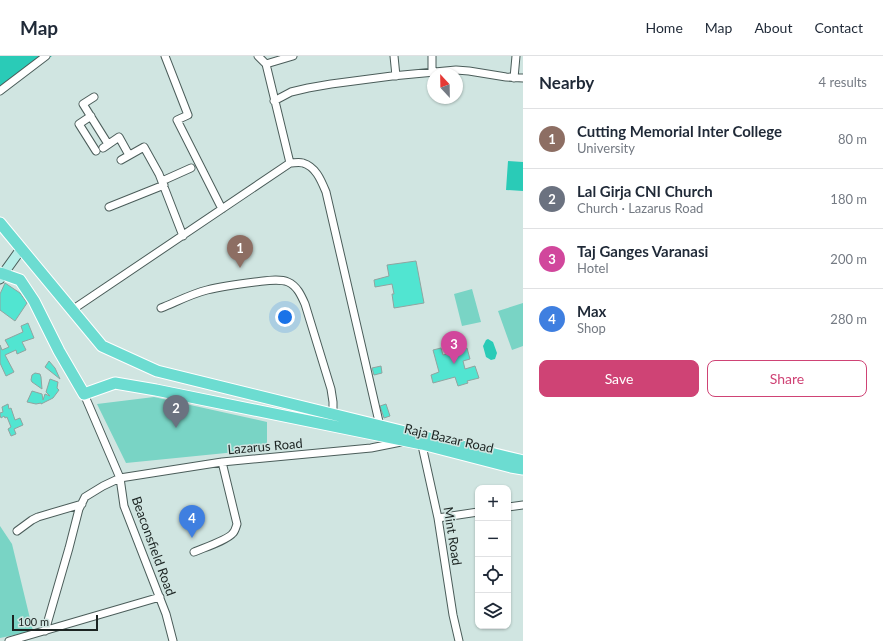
<!DOCTYPE html>
<meta charset="utf-8">
<style>
:root{--surface:#fff;--page:#f2f2f3;--text:#1f2937;--muted:#747a83;--line:#e0e1e3;--accent:#cf4375}
body{margin:0;font-family:Lato,sans-serif;background:var(--page);color:var(--text)}
.controls{position:absolute;right:12px;bottom:12px;display:grid;overflow:hidden;border-radius:8px;box-shadow:0 1px 3px #0004}
.controls button{width:36px;height:36px;display:grid;place-items:center;padding:0;border:0;border-bottom:1px solid var(--line);background:var(--surface);color:var(--text);font:20px sans-serif}
.compass{position:absolute;left:427px;top:12px;width:36px;height:36px;border-radius:50%;background:var(--surface);box-shadow:0 1px 3px #0004;rotate:338deg}
.scale{position:absolute;left:12px;bottom:10px;width:86px;box-sizing:border-box;padding-left:4px;border:2px solid #1c2422;border-top:0;font-size:11px;line-height:14px;white-space:nowrap;color:#1c2422;-webkit-text-stroke:3px #d0e5e1;paint-order:stroke}
.you{position:absolute;left:285px;top:261px;width:14px;height:14px;margin:-10px;border:3px solid #fff;border-radius:50%;background:#1a73e8;box-shadow:0 0 0 6px #1a73e833}
.badge{display:grid;place-items:center;width:26px;height:26px;border-radius:50%;background:var(--accent);color:#fff;font-size:13px;font-weight:700}
.pin{position:absolute;translate:-50% -33px;filter:drop-shadow(0 1px 2px #0008)}
.pin::after{content:'';position:absolute;top:21px;width:14px;height:12px;background:inherit;clip-path:polygon(0 0,100% 0,50% 100%)}
.list{margin:0;padding:0;list-style:none}
h2{display:flex;justify-content:space-between;align-items:center;height:52px;margin:0;padding:0 16px;font-size:17px}
h2 small{font-size:13px;font-weight:400;color:var(--muted)}
.list li{display:grid;grid-template-columns:26px 1fr auto;gap:12px;align-items:center;box-sizing:border-box;height:60px;padding:0 16px;border-top:1px solid var(--line)}
.list b{display:block;font-size:15px;white-space:nowrap}
.list p{margin:0;font-size:13px;white-space:nowrap;color:var(--muted)}
.list em{font-size:13px;font-style:normal;color:var(--muted)}
.actions{display:flex;gap:8px;padding:12px 16px}
.actions a{flex:1;padding:9px 0;border:1px solid var(--accent);border-radius:8px;text-align:center;font-size:14px;color:var(--accent)}
.actions .main{background:var(--accent);color:#fff}
.icon{flex:none;width:22px;height:22px;fill:none;stroke:currentColor;stroke-width:2;stroke-linecap:round;stroke-linejoin:round}
.map{position:relative;flex:none;width:523px;height:585px;overflow:hidden}
header{display:flex;align-items:center;gap:24px;box-sizing:border-box;height:56px;padding:0 20px;background:var(--surface);border-bottom:1px solid var(--line)}
header strong{font-size:19px}
nav{display:flex;gap:22px;margin-inline-start:auto;font-size:14px}
main{display:flex}
aside{flex:1;background:var(--surface)}
.map>svg:first-child{display:block}
</style>
<header>
<strong>Map</strong>
<nav><a>Home</a><a>Map</a><a>About</a><a>Contact</a></nav>
</header>
<main>
<div class="map">
<svg width="523" height="585" viewBox="0 0 523 585">
<rect width="100%" height="100%" fill="#d0e5e1"/>
<path fill="#79d4c5" d="M472,233L481,266L462,270L454,238Z
M523,247V290L512,294L498,255Z
M154,341L267,366V393L126,407L97,348Z
M0,470L12,488L33,575L0,582Z"/>
<path fill="#2acbb7" d="M0,0H52L0,38Z
M508,105L523,106V135L506,134Z
M488,283L493,286L497,297L495,303L491,304L486,301L483,290L486,284Z"/>
<path fill="#51e5d1" stroke="#90a4a0" d="M416,205L424,247L394,252L392,238H394L392,228L375,231L374,224L389,220L387,209Z
M5,227L20,237L27,247L15,265L0,254V238Z
M28,267L34,282L22,286L26,294L17,298L16,294L5,299L14,316L6,320L0,307V289L2,294L9,291L5,284L23,276L21,270Z
M441,292L443,299L467,292L470,303L463,305L465,313L475,310L479,322L467,325L468,327L458,330L455,321L433,327L431,319L439,316L433,294Z
M49,305L55,312L60,323L45,311Z
M381,310L382,317L374,319L372,312Z
M35,317L40,318L41,321L42,333L32,326L31,324L32,319Z
M50,323L58,326L57,332L59,334L53,342L41,348V347L36,348L27,346L32,335L42,338L43,344L45,338L50,340L46,336Z
M8,348L9,353L11,352L15,364L20,362L23,369L14,373L16,378L11,380L8,373L11,371L7,361L5,362L4,360L1,362L0,359V357L3,356L2,351Z
M386,348L390,360L384,362L380,350Z"/>
<g fill="none" stroke-linecap="round" stroke-linejoin="round">
<defs>
<path id="street" d="M165,0L188,59L177,64L222,153
M258,0L266,8L290,107
M394,0L396,20
M266,8L293,0
M432,16V0
M514,22L516,0
M0,35L46,0
M94,41L83,48L108,88
M274,45L291,36L308,32L331,28L392,20L456,14L469,15L506,21L523,22
M91,60L79,68L96,95
M103,92L119,81L129,99
M121,104L144,91L159,118L183,180
M162,125L191,112
M109,151L164,129
M161,252C176,246 191,238 207,234C223,230 239,228 255,226C265,225 279,222 288,226C297,230 301,239 305,248L331,333L333,346V358
M72,254L290,107C294,107 299,106 303,107C316,111 321,124 326,136L380,370
M84,338L120,422L124,450L166,558L173,585
M421,385L438,462L453,559L459,585
M508,451L523,449
M438,462L478,456
M17,475L32,464L38,461L82,448
M194,496C203,492 228,484 233,477C235,475 236,471 237,468L222,406
M45,575L69,492L79,453L85,441L103,430L120,422L222,406L371,392L401,386
M9,585L160,541"/>
<path id="secondary" d="M0,223L3,218L21,193"/>
<path id="primary" d="M0,167L102,290L157,315L523,405
M0,217L20,224L34,245L59,295L84,338L115,327L156,334L422,388L511,411L523,413"/>
</defs>
<use href="#street" stroke="#4b5d5a" stroke-width="9"/>
<use href="#secondary" stroke="#4b5d5a" stroke-width="11"/>
<use href="#primary" stroke="#fff" stroke-width="13"/>
<use href="#street" stroke="#fff" stroke-width="7"/>
<use href="#secondary" stroke="#b6eee8" stroke-width="9"/>
<use href="#primary" stroke="#6cdcd1" stroke-width="11"/>
</g>
<g text-anchor="middle" stroke-width="3" stroke-linejoin="round" paint-order="stroke">
<g font-size="13" fill="#1c2422" stroke="#d0e5e1">
<text transform="translate(449 382) rotate(13)" y="5">Raja Bazar Road</text>
<text transform="translate(265 390) rotate(-5)" y="5">Lazarus Road</text>
<text transform="translate(453 480) rotate(81)" y="5">Mint Road</text>
<text transform="translate(154 490) rotate(70)" y="5">Beaconsfield Road</text>
</g>
</g>
</svg>
<div class="controls">
<button>+</button>
<button>−</button>
<button><svg class="icon" aria-label="locate" viewBox="0 0 24 24"><circle cx="12" cy="12" r="6"/><path d="M12 2v4M12 18v4M2 12h4M18 12h4"/></svg></button>
<button><svg class="icon" aria-label="layers" viewBox="0 0 24 24"><path d="M12 4l9 5-9 5-9-5zM3 14l9 5 9-5"/></svg></button>
</div>
<svg class="compass" viewBox="-18 -18 36 36"><path d="M0-13l5 13h-10z" fill="#e53935"/><path d="M0 13l5-13h-10z" fill="#747a83"/></svg>
<div class="scale">100 m</div>
<div class="you"></div>
<div class="pin badge" style="left:240px;top:212px;background:#8d6e63">1</div>
<div class="pin badge" style="left:176px;top:372px;background:#6b7280">2</div>
<div class="pin badge" style="left:454px;top:308px;background:#d1479c">3</div>
<div class="pin badge" style="left:192px;top:482px;background:#3f7fe0">4</div>
</div>
<aside>
<h2>Nearby<small>4 results</small></h2>
<ul class="list">
<li><span class="badge" style="background:#8d6e63">1</span><div><b>Cutting Memorial Inter College</b><p>University</p></div><em>80 m</em></li>
<li><span class="badge" style="background:#6b7280">2</span><div><b>Lal Girja CNI Church</b><p>Church · Lazarus Road</p></div><em>180 m</em></li>
<li><span class="badge" style="background:#d1479c">3</span><div><b>Taj Ganges Varanasi</b><p>Hotel</p></div><em>200 m</em></li>
<li><span class="badge" style="background:#3f7fe0">4</span><div><b>Max</b><p>Shop</p></div><em>280 m</em></li>
</ul>
<div class="actions"><a class="main">Save</a><a>Share</a></div>
</aside>
</main>
